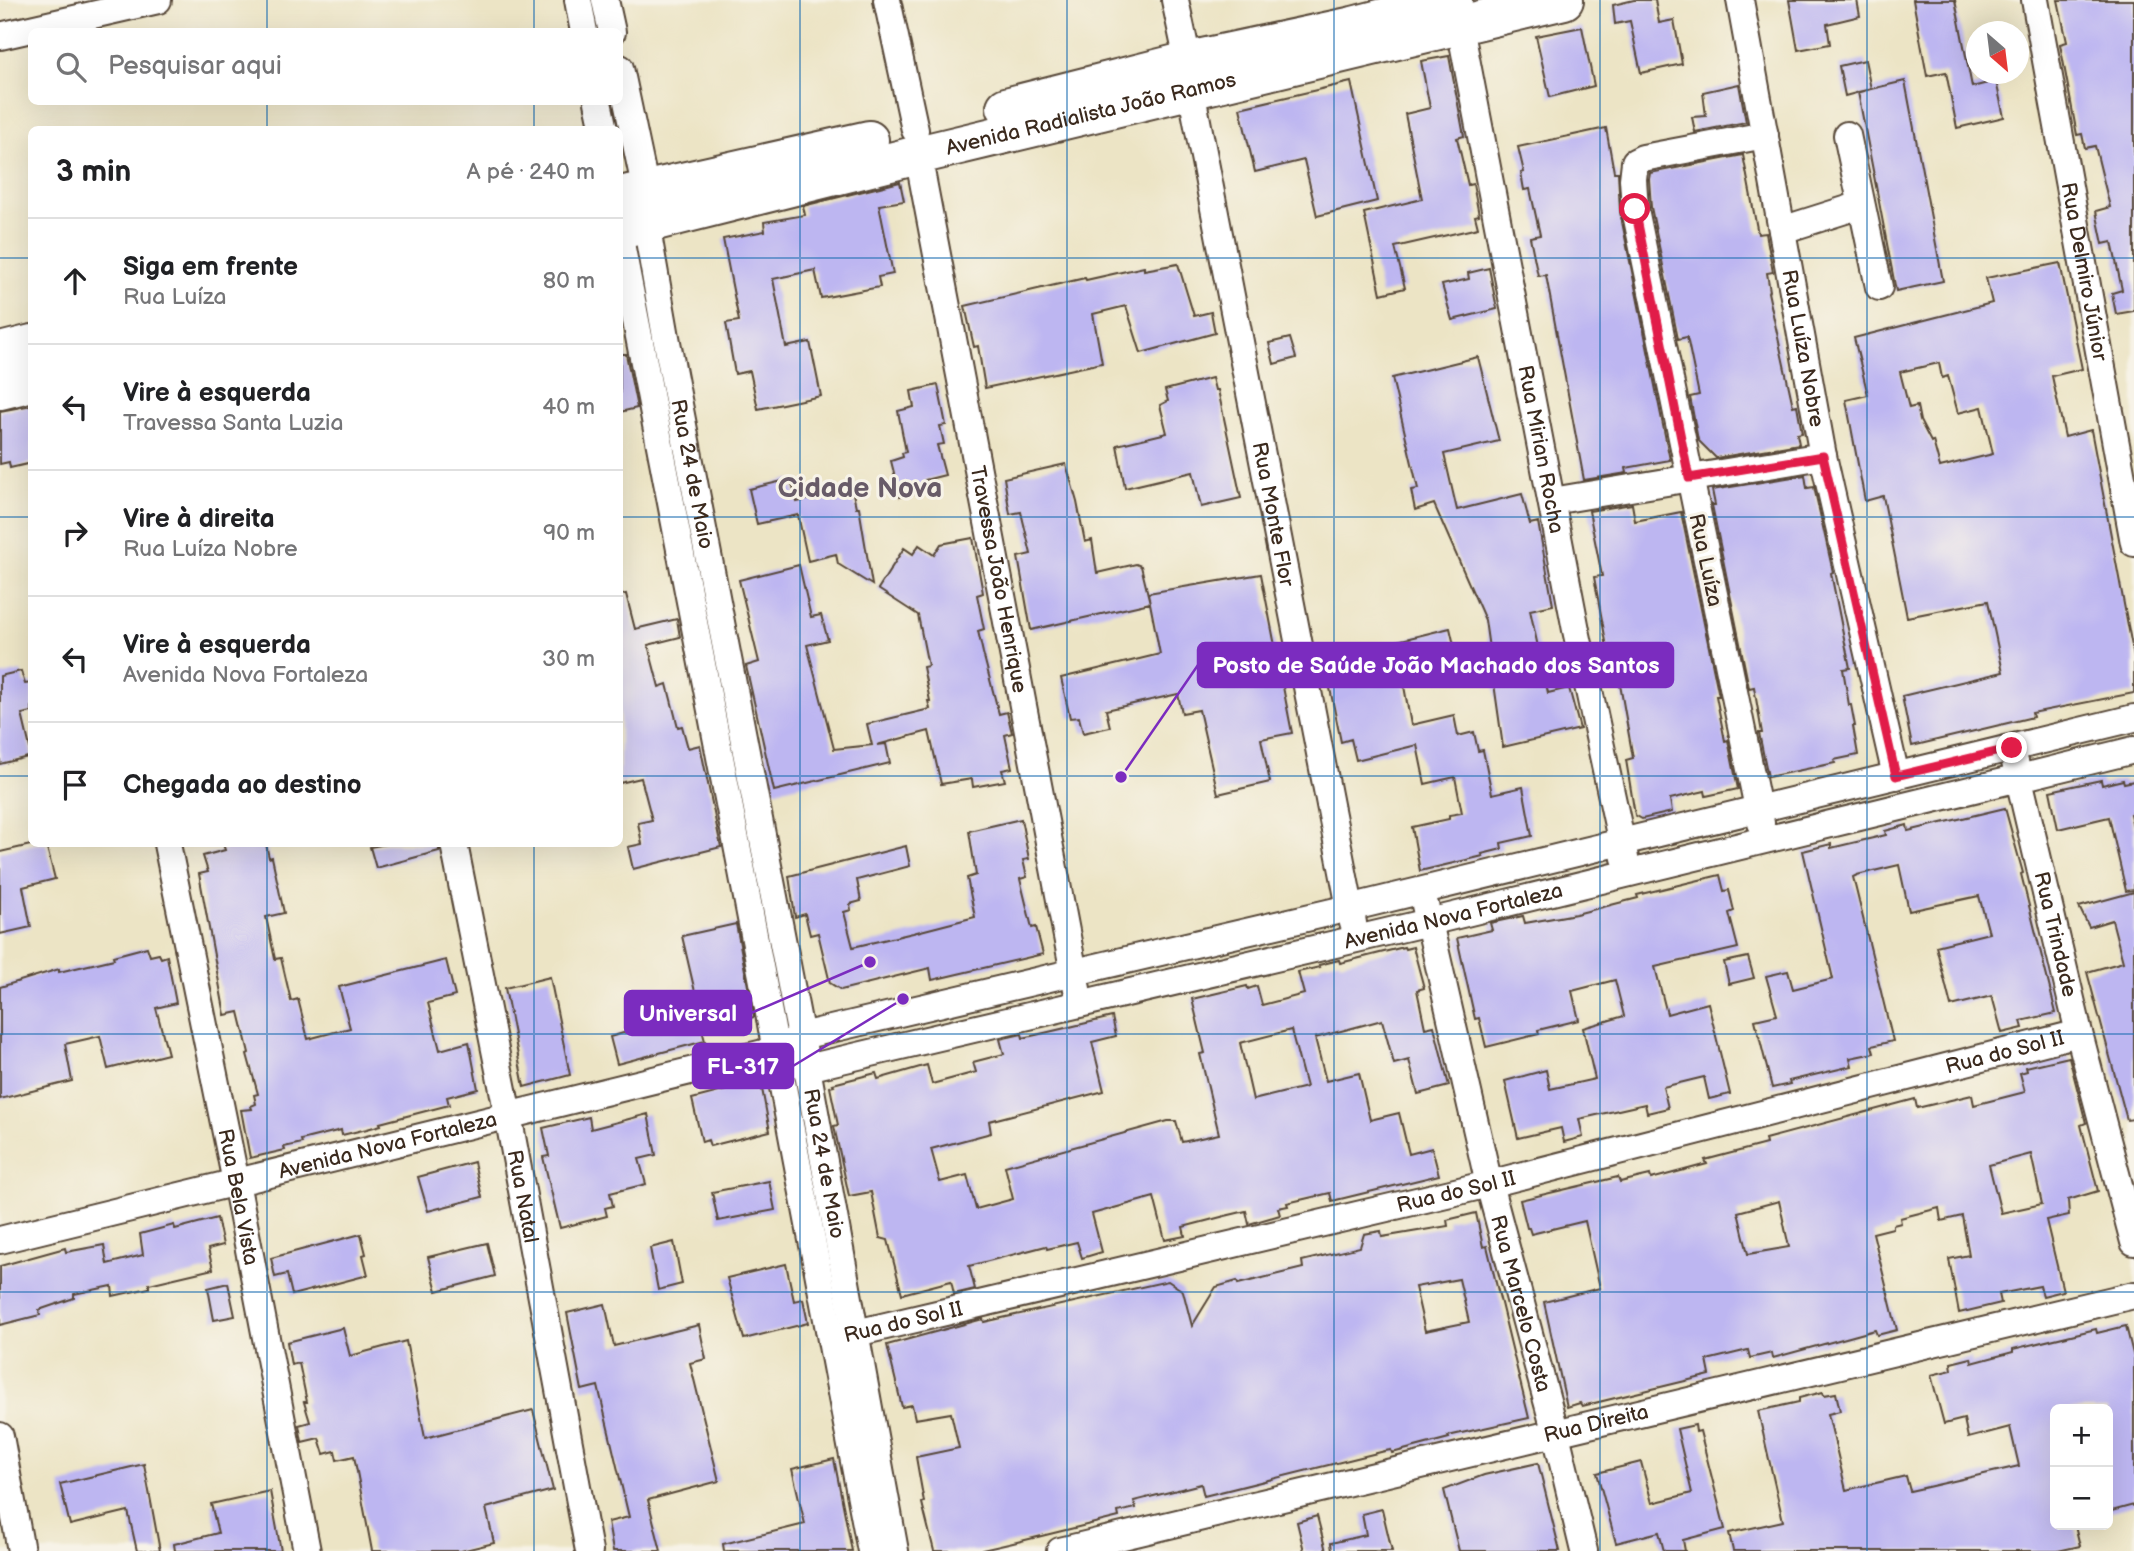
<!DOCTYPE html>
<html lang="pt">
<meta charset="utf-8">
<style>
:root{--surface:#fff;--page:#f6f6f6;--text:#202124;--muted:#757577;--line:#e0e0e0}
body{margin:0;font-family:"Balsamiq Sans",sans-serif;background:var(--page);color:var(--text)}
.controls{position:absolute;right:21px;bottom:21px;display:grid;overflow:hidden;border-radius:10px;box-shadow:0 7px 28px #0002}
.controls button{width:63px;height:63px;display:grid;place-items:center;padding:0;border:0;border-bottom:2px solid var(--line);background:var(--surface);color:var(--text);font:35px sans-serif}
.compass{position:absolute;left:1966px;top:21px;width:63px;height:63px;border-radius:50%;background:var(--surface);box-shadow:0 7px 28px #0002;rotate:152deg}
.stop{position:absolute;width:21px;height:21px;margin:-16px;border:5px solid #e11d48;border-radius:50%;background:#fff}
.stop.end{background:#e11d48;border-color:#fff;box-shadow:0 2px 7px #0008}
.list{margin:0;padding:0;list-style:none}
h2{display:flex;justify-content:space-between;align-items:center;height:91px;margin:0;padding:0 28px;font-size:30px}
h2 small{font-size:23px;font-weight:400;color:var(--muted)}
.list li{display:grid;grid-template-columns:46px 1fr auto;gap:21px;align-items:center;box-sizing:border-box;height:126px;padding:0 28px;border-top:2px solid var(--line)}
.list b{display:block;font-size:26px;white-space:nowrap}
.list p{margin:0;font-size:23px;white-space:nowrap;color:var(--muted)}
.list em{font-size:23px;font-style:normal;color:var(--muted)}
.icon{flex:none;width:38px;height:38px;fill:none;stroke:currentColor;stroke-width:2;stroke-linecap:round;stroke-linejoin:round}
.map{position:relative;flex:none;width:2134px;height:1551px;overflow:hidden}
.search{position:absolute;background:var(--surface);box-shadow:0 7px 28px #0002;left:28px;top:28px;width:595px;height:77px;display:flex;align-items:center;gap:18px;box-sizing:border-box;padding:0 24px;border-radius:10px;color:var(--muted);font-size:26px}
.panel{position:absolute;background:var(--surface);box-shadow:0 7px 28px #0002;left:28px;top:126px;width:595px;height:721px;border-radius:10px}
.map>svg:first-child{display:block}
</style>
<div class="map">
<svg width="2134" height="1551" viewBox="0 0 2134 1551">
<rect width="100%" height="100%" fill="#f7f3e8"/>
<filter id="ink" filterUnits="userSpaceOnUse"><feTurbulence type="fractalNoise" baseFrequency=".0143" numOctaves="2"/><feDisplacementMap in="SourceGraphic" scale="14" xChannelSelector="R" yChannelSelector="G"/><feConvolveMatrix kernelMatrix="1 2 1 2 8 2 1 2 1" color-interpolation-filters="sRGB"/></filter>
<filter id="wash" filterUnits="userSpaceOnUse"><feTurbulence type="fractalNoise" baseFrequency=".00686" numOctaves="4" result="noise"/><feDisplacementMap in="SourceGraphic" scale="28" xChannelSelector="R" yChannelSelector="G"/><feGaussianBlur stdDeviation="1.57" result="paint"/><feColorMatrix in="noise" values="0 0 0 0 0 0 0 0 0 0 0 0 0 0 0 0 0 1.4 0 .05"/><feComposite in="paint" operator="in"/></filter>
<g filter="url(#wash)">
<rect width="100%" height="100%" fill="#ece4c5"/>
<g id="blocks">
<path fill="#bdb6f1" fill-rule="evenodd" d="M1634,0H1655L1659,23L1674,20L1682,64L1641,73L1630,21L1615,24L1613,5Z
M1789,0H1857L1860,16L1827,24L1830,44L1798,50Z
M1913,0H1955L1972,87L1996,81L2004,117L1957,128L1946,72L1927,76Z
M2058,0H2134V311L2116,314L2112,293L2122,290L2112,242L2103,244L2096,211L2110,207L2095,146L2085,148L2082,134L2077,135L2060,44L2067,42Z
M1582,27L1594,86L1550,97L1536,36Z
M1449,56L1464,136L1457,138L1468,185L1473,184L1479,215L1475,216L1478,228L1395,247L1405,288L1381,294L1364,213L1422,199L1405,114L1430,108L1421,61Z
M1865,60L1871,89L1845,96L1839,66Z
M1905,81L1943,281L1896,291L1858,92Z
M1351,82L1377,201L1317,216L1304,160L1255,172L1240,108Z
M1739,84L1746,122L1695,132L1692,117L1706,116L1703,92Z
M1606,128L1614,172H1618L1620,212L1670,460L1626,468L1627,473L1584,480L1546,275L1538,276L1530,237L1540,235L1530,189L1524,190L1521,173L1524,172L1518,147Z
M1743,155L1758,234L1766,233L1773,272L1767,273L1770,291L1768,292L1793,406L1797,405L1802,433L1797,434L1799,444L1716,458L1698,440L1690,397L1699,395L1687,337L1678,339L1651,207L1649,179L1650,173Z
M900,182L904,201L879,205L893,274L878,277L880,287L821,298L815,270L773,279L786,347L810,342L821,396L758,409L750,371L735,374L726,323L739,321L723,239L765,231L764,222L805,215L803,206Z
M2060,263L2082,369L2052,376L2065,437L2091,430L2134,657V693L2032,713L2033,717L1912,746L1902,696L2003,672L1988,601L1907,617L1883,496L1865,501L1857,459L1846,400L1868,395L1854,338L1992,303L1986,278ZM1939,363L1942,378L1948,376L1958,413L1982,407L1993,454L1940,467L1933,441L1931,442L1920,421L1917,406L1909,408L1900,372Z
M1178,264L1194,316L1211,312L1215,333L1141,353L1126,306L1093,314L1102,363L985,388L978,346L974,347L965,306L1085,278L1086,280L1144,267V270Z
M1489,268L1497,309L1452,320L1442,285L1469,279L1468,273Z
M1290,338L1296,358L1274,364L1269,343Z
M620,354H626L637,408L620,412Z
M1478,357L1499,441L1444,454L1457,510L1522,494L1530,524L1538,522L1553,605L1530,610L1548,693L1569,688L1580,729L1503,747L1485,620L1434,504L1415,510L1411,490L1418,489L1392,378Z
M1212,378L1215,390H1218L1241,498L1201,507L1193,472L1125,488L1117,445L1167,433L1160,405L1168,401L1165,390Z
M938,385L946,425L940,426L944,444L937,445L945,475L925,480L927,490L900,497L891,461L903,457L902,453L906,452L898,411L914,407L911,391Z
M32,405V463L10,468L9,462L0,464V411Z
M1066,464L1077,502L1085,542L1092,540L1097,573L1136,564L1141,566L1150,603L1031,630L1018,557L1031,554L1021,512L1010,514L1004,478Z
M1805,475L1807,488L1814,487L1833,572L1831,573L1850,668L1843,669L1849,705H1851L1855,726H1853L1858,755L1834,760L1835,763L1768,777L1759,733H1762L1754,687L1749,688L1712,505H1715L1712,490Z
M791,479L797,502L852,489L856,507H859L872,585L838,564L836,554L808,561L798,515L757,524L749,489Z
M1632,504L1635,521L1681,512L1719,696H1716L1725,741L1728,740L1738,789L1706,796L1705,791L1670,799L1672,812L1642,819L1635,815L1626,760L1633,758L1628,730L1618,673L1612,674L1594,577L1602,576L1589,511Z
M973,538L983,593L977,595L984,629L978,631L983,653L999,714L1007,712L1012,733L1005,735L1012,768L1002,770L1005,781L973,787L972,779L941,784L929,731L877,745L886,744L890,763L774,791L746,666L759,662L739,580L799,565L811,617L821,615L828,640L807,645L834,749L872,745L867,724L930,709L928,701H930L923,667L928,666L918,615L878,589L904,548L913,554L919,545L934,555L941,544Z
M1261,574L1292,733L1261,739L1270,782L1218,794L1199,710L1182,713L1178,694L1106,710L1110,727L1083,733L1079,717L1070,718L1061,678L1160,654L1148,593Z
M626,594L635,629L677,619L680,637L648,645L659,687L667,684L678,727L682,726L688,748L700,745L721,847L633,869L628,847L642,844L638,823L652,820L641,778L620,783V595Z
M1450,628L1457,658L1407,669L1410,685L1404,686L1411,725L1454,715L1458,736L1474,732L1478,751L1483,750L1492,794L1523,787L1532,836L1501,843L1502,849L1482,854L1483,856L1420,871L1412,827L1449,819V815L1462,813L1455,777L1425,784L1417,745L1356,760L1351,739L1341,742L1324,659Z
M21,671L25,684L32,683V712L22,714L32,756L0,764V676Z
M2101,780L2102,785L2123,780L2124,783L2134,781V813L2130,814L2134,830V890L2126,891L2109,817L2058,829L2050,791Z
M2005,808L2023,873L2021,874L2056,1013L2021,1021L2023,1028L2002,1033L1992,996L1951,1006L1936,946L1989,933L1979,896L1909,911L1899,865L1857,875L1853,877L1893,1041L1872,1046L1874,1053L1850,1058L1852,1066L1789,1081L1790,1084L1772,1088L1755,1020L1777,1015L1766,976L1788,971L1793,989L1833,979L1803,851L1831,844V848L1886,835L1885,831L1907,825L1908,831Z
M1021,819L1029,859L1023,860L1027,877L1020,879L1032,928L1036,927L1043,954L932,980L930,968L841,990L830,983L818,933L810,935L805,914L795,917L789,876L906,846L910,866L857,880L861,901L850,904L851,910L844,912L853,947L913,933L975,917L967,878L976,875L969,831Z
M35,844H46L55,879L23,887L31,927L0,934V852Z
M223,844H266L269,858L272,857L284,913L266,917L275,959L281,958L291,1001L298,999L308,1039L350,1028L339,987L446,960L455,996L428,1003L440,1050L469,1042L478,1089L447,1097L449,1105L380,1123L381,1125L367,1129L342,1135L341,1130L301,1140L302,1143L284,1147L285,1150L250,1158L241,1110L252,1109L251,1106L256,1104L254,1095L258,1094L247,1054L249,1053L239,1012L225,1015L199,874L208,872L203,856L225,850Z
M386,844H439V851L376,868L370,847Z
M1720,875L1724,891L1729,890L1734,911L1729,913L1738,948L1655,967L1667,1014L1708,1003L1730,1094L1709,1099L1704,1077L1663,1087L1668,1108L1647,1113L1645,1104L1579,1119L1583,1137L1564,1142L1561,1128L1518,1138L1505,1081L1546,1070L1550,1089L1595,1079L1583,1028L1624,1016L1615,980L1572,991L1579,1020L1538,1030L1539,1034L1486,1047L1479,1018L1475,1019L1457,938L1492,930L1490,923L1523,916L1525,923L1576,914L1638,898L1637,895Z
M2134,892V1119L2127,1120L2087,972L2123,962L2112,920L2089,927L2079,907Z
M736,924L754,1017L702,1030L705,1041L617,1064L610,1037L640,1028L639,1025L699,1009L682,936Z
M147,947L150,956L159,954L161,958L167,956L176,1003L156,1008L168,1054L108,1069L100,1036L65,1044L72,1081L0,1099V987L59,969V972L114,959L113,956Z
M1404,947L1405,949L1413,947L1424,988L1417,990L1425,1028L1434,1026L1449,1086L1418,1094L1409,1060L1394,1064L1382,1020L1315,1038L1326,1081L1359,1073L1370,1120L1399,1113L1409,1154L1432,1148L1439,1175L1332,1201L1330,1193L1287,1203L1288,1206L1278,1208L1280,1215L1249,1224L1246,1211L1225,1216L1183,1227L1185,1236L1165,1240L1154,1197L1092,1214L1102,1252L1082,1258L1077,1242L1047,1249L1046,1246L969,1266L975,1289L954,1294L951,1281L902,1294L888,1240L880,1238L871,1192L849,1196L834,1126L838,1125L830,1087L834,1086L833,1084L876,1073L878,1079L927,1065L932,1084L976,1072L973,1062L1004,1054L1000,1039L1022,1034L1023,1038L1112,1017L1116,1036L1092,1042L1104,1091L989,1121L991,1133L931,1149L940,1182L967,1175L976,1209L1013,1199L1005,1166L1168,1121H1176L1182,1142L1219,1134L1200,1054L1205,1053L1192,999L1247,986L1248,989L1257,986L1262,1005L1304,994L1298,972L1320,967L1319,965L1339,960L1340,963ZM1291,1030L1306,1087L1253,1100L1240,1043Z
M1748,957L1754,978L1729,984L1724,962Z
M550,977L570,1075L524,1087L505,988Z
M2069,1057L2086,1123L2081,1125L2098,1191L2068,1200L2069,1215L2046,1220L2063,1291L2043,1296L2040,1286L1999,1294L2001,1303L1959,1313L1949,1259L1969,1255L1962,1216L1941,1221L1939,1208L1900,1218L1901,1223L1893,1225V1228L1873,1233L1897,1330L1877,1335L1875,1330L1773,1358L1772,1353L1750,1358L1748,1350L1707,1360L1710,1375L1582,1406L1580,1403L1567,1407L1544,1302L1600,1288L1585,1221L1531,1234L1529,1228H1527L1520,1200L1618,1177L1620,1182L1650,1175L1651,1179L1707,1164L1705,1160L1766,1144L1765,1139L1915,1099L1917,1108L1972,1095L1974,1105L2025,1092L2020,1073L2027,1071L2026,1067ZM2031,1154L2042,1204L2001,1213L1989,1165ZM1779,1201L1789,1247L1748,1254L1738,1212Z
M759,1073L770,1131L710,1146L708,1140L702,1142L692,1099L738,1087L736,1079Z
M648,1114L656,1155L639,1159L646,1184L610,1193L613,1206L605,1208L607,1216L560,1228L543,1157L549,1156L543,1128L589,1117L591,1129Z
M474,1162L482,1197L428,1211L418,1177Z
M769,1181L775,1210L718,1221L712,1192Z
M1476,1213L1483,1247L1487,1246L1529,1418L1448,1436L1449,1438L1392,1453L1391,1450L1385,1451L1204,1496L1201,1484L1134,1501L1136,1508L1118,1512L1119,1517L1013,1543L978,1551H934L922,1503L924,1502L916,1457L959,1448L951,1413L915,1419L912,1405L902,1407L887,1345L983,1319L984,1322L1168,1281L1183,1291L1192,1326L1216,1287L1237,1281L1238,1284L1303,1268L1302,1261L1360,1247L1364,1234L1381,1231L1382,1237L1448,1226L1447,1220ZM1459,1279L1469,1322L1425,1331L1415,1287Z
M217,1218L223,1245L208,1249L213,1269L149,1284V1288L113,1296L112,1286L74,1294V1298L39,1310L40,1315L0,1325V1266L65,1248L66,1252L104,1245L107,1264L143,1255L140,1234L174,1225L175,1229Z
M361,1234L366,1254L363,1255L368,1275L292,1295L287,1274L275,1277L271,1258Z
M674,1242L682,1284L658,1290L650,1248Z
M487,1243L495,1276L437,1291L428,1257Z
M786,1264L794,1301L803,1299L808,1323L744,1339L727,1278Z
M228,1283L235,1316L214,1320L208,1288Z
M605,1304L614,1346L699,1325L706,1359L690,1363L719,1481L648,1500L661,1551H613L608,1522L629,1517L598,1386L582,1390L567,1313Z
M2126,1326L2134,1358V1505L2108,1512V1409H2055V1525H2075L2080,1546L2058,1551H1733L1729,1533L1783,1521L1758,1411L1799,1402V1398L1823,1392L1824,1395L1836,1393L1840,1411L1828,1414L1846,1490L1906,1476L1910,1491L2019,1466L2010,1427L1968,1438L1964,1419L1944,1424L1931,1375L1952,1370L1951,1363L1971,1358L1972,1363L2013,1352V1349L2096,1329L2097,1333Z
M343,1328L350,1356L406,1341L425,1438L533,1410L553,1490L486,1508L494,1543L461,1551H372L354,1456L337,1460L335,1451L324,1454L319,1438L302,1442L299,1425L310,1422L304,1402H307L299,1363L291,1365L287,1342Z
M1695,1425L1696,1432L1700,1431L1725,1529L1683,1540L1685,1551H1664L1659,1532L1616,1543L1597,1473L1641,1462L1652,1503L1692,1493L1677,1429Z
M834,1459L852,1551H724L723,1544L805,1524L792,1469Z
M1538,1463L1560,1551H1459L1444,1490L1484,1475Z
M144,1464L160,1551H137L128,1511L70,1525L60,1484Z
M270,1491L281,1551H175L174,1544L218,1533L211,1504Z
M1382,1509L1392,1551H1332L1331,1543L1366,1535L1362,1514Z
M1317,1516L1326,1551H1304L1297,1522Z"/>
</g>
</g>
<g filter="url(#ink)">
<use href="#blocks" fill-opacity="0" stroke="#564637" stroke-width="2"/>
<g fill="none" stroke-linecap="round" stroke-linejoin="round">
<defs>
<g id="minor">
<path d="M578,0L584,32"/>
<path d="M605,0L612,32"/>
<path d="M887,0L915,130"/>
<path d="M1175,0L1188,61"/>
<path id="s1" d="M1740,0L1823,456L1896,776"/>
<path id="s2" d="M2035,0L2134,543"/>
<path id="s3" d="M1460,27L1576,630L1625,858"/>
<path d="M0,36L158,0"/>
<path id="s4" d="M620,68L646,191V223L666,337L807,1068L895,1551"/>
<path id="s5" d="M1191,90L1353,923"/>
<path d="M598,102L604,130"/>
<path d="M1847,135L1879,287"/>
<path id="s6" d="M918,155L1077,989"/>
<path d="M1782,230L1861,205"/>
<path d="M620,238L741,866L871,1551"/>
<path d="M1552,501L1823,456"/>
<path id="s7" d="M2015,762L2079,1033L2134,1242"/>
<path d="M1761,823L1635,209L1633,179L1635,162L1643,158L1765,135"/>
<path id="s8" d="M167,844L236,1182L307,1551"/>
<path id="s9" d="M454,844L508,1115L589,1551"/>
<path id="s10" d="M1425,905L1489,1184L1556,1434L1584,1551"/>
<path id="s11" d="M792,1060L807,1068L1429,922L2134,750"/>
<path id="s12" d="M0,1240L776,1050L801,1036L1349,908L2134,718"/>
<path id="s13" d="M839,1337L1489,1184L2079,1033"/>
<path d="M0,1436L21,1551"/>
<path id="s14" d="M1060,1551L2134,1295"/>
</g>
<g id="primary">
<path d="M1006,107L1188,61L1353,26L1453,0"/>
<path d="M620,196L869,140"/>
<path id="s15" d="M620,230L918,155L1564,0"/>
<path d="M0,352L32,344"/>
<path d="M0,390L32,382"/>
</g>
</defs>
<use href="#minor" stroke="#564637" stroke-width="30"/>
<use href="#primary" stroke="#564637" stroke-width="42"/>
<use href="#minor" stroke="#fff" stroke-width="26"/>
<use href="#primary" stroke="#fff" stroke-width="38"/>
</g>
</g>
<g fill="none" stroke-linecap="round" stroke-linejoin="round" filter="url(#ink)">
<path stroke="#e11d48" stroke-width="9" d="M1635,209L1689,478L1823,456L1896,776L2012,748"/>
</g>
<path fill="none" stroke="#1f6fb2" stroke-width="2" stroke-opacity="0.55" d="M267,0V32M534,0V32M800,0V1551M1067,0V1551M1334,0V1551M1600,0V1551M1867,0V1551M267,102V130M534,102V130M0,258H32M620,258H2134M0,517H32M620,517H2134M0,776H32M620,776H2134M267,844V1551M534,844V1551M0,1034H2134M0,1292H2134"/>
<g text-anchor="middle" stroke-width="6" stroke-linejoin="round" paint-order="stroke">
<g font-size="21" fill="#3b2a1e" stroke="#f7f3e8">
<text dy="7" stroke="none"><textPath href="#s15" startOffset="485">Avenida Radialista João Ramos</textPath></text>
<text dy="7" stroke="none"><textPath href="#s2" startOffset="276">Rua Delmiro Júnior</textPath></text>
<text dy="7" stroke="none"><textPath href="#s1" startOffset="354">Rua Luíza Nobre</textPath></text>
<text dy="7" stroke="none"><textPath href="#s3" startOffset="430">Rua Mirian Rocha</textPath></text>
<text dy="7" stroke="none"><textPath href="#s4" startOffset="413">Rua 24 de Maio</textPath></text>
<text dy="7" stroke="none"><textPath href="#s5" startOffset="432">Rua Monte Flor</textPath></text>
<text transform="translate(1706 560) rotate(78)" y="7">Rua Luíza</text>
<text dy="7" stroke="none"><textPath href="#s6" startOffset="432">Travessa João Henrique</textPath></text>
<text dy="7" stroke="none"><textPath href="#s11" startOffset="681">Avenida Nova Fortaleza</textPath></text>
<text dy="7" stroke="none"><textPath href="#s7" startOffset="177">Rua Trindade</textPath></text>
<text dy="7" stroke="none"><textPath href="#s13" startOffset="1200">Rua do Sol II</textPath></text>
<text dy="7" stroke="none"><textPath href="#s12" startOffset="399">Avenida Nova Fortaleza</textPath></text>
<text dy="7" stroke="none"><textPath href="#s4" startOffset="1115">Rua 24 de Maio</textPath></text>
<text dy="7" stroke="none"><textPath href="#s13" startOffset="634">Rua do Sol II</textPath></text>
<text dy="7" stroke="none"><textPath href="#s8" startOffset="360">Rua Bela Vista</textPath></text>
<text dy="7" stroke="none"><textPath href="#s9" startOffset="359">Rua Natal</textPath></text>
<text dy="7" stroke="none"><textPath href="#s10" startOffset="410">Rua Marcelo Costa</textPath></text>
<text dy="7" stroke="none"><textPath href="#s13" startOffset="66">Rua do Sol II</textPath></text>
<text dy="7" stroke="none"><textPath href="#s14" startOffset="551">Rua Direita</textPath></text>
</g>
<g font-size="28" font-weight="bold" fill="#685b68" stroke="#f7f3e8">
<text x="860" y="497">Cidade Nova</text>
</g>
</g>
<path fill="none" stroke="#7b2cbf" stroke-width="2.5" d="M1121 777L1198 665M870 962L751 1013M903 999L793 1066"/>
<g fill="#7b2cbf" stroke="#f7f3e8" stroke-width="2.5">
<circle cx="1121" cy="777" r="7"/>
<circle cx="870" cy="962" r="7"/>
<circle cx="903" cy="999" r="7"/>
</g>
<g fill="#7b2cbf" stroke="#7b2cbf" stroke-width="2.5">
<rect x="1198" y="643" width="475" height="44" rx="7"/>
<rect x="625" y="991" width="126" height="44" rx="7"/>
<rect x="693" y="1044" width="100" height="44" rx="7"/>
</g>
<g font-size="23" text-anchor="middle" font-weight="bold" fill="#fff">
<text x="1436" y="673">Posto de Saúde João Machado dos Santos</text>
<text x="688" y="1021">Universal</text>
<text x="743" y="1074">FL-317</text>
</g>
</svg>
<div class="controls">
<button>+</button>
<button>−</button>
</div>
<svg class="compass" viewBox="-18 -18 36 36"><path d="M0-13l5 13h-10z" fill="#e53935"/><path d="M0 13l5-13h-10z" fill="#757577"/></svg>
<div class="stop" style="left:1635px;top:209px"></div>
<div class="stop end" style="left:2012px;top:748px"></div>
<div class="search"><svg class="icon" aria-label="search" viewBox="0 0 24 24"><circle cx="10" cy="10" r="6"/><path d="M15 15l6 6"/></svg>Pesquisar aqui</div>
<section class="panel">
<h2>3 min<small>A pé · 240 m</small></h2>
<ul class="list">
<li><svg class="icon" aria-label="ahead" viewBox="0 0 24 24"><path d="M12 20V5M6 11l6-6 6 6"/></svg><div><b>Siga em frente</b><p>Rua Luíza</p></div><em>80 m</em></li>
<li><svg class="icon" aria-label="left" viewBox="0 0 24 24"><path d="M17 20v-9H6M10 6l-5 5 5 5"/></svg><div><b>Vire à esquerda</b><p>Travessa Santa Luzia</p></div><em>40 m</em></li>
<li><svg class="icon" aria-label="right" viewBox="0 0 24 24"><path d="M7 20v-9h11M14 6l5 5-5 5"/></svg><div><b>Vire à direita</b><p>Rua Luíza Nobre</p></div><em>90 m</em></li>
<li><svg class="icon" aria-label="left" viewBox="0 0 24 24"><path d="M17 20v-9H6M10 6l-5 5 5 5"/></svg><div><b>Vire à esquerda</b><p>Avenida Nova Fortaleza</p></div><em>30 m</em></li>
<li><svg class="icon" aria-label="arrive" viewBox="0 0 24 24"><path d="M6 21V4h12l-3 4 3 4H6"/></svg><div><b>Chegada ao destino</b></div></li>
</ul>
</section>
</div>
